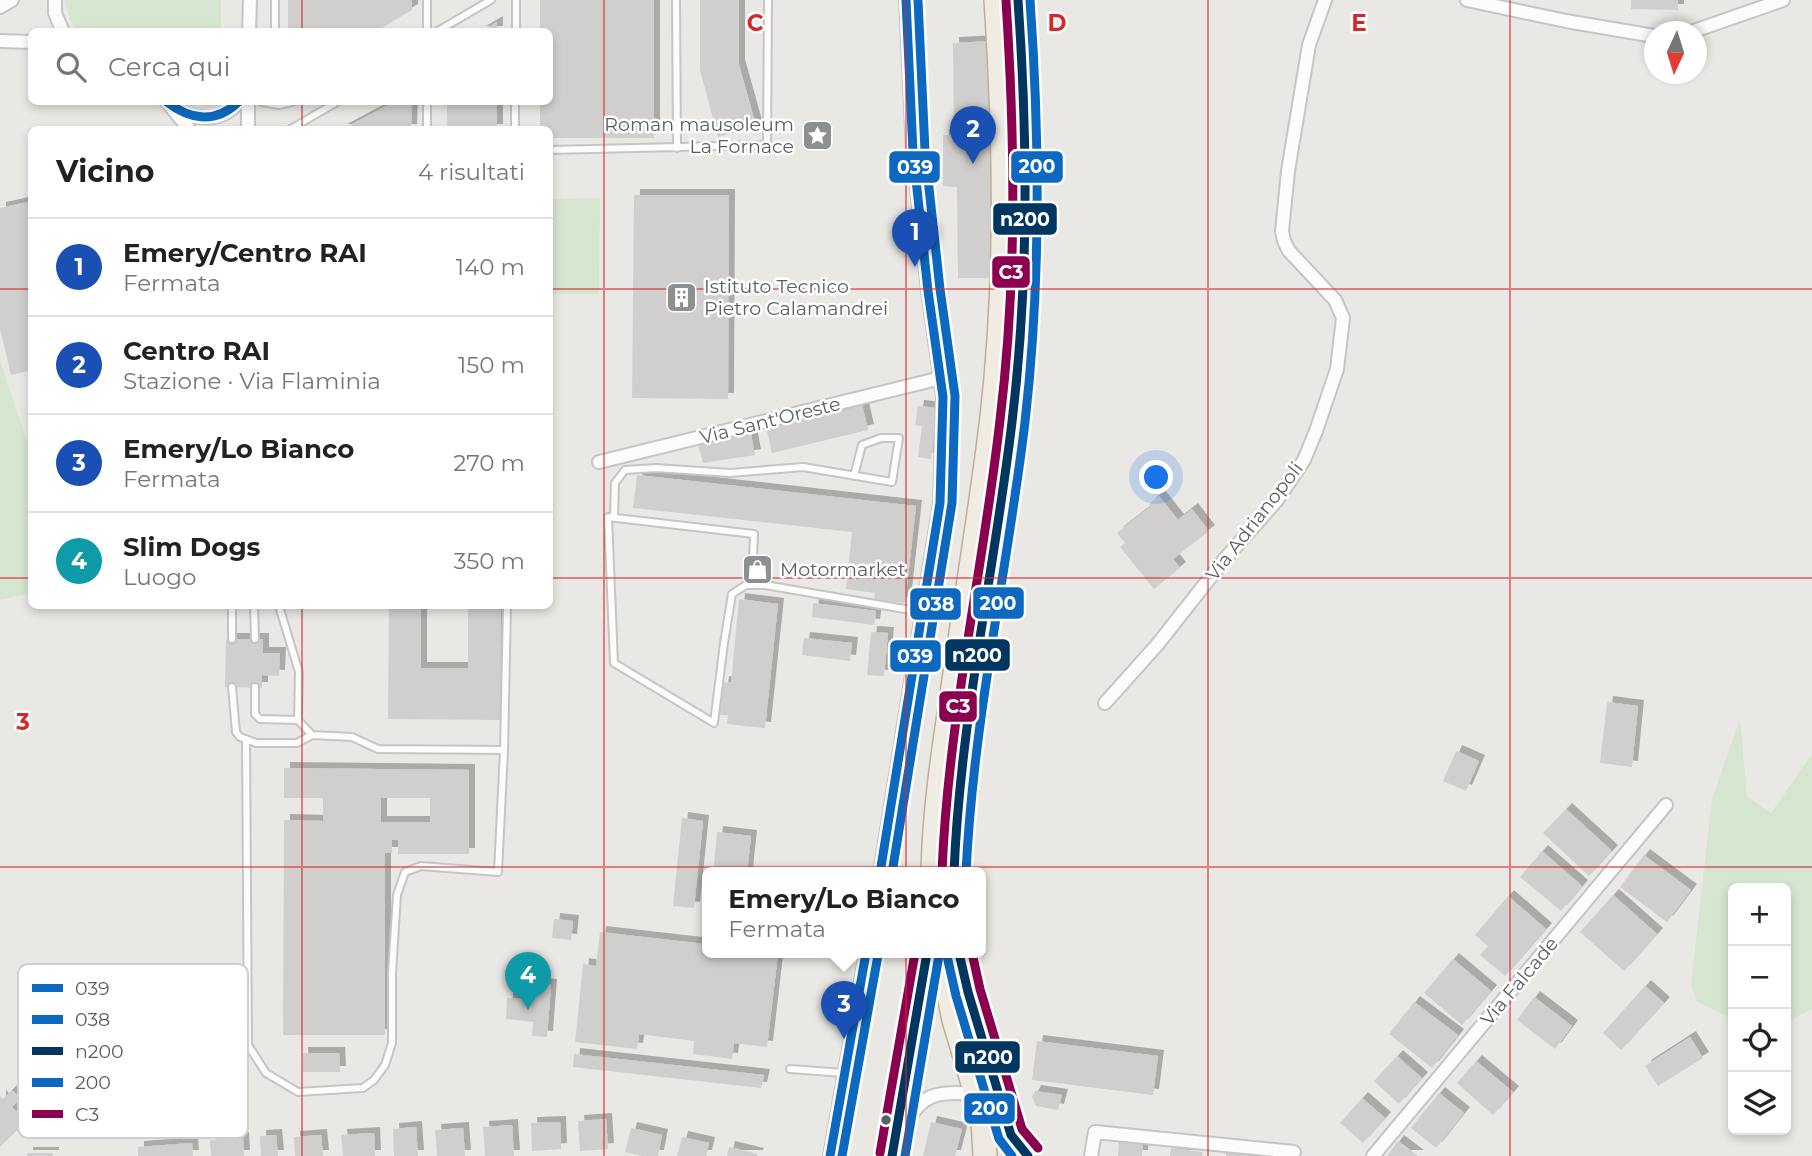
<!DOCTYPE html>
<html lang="it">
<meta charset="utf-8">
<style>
:root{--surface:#fff;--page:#f2f2f2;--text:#222;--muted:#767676;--line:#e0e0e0;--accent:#7c3aed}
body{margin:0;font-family:Montserrat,sans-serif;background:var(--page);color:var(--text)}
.controls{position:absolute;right:21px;bottom:21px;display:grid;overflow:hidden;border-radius:10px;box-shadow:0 4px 10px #0003}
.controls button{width:63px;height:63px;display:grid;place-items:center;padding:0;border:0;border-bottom:2px solid var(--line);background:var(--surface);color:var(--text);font:35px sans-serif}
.compass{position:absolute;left:1644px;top:21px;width:63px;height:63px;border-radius:50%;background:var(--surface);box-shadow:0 4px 10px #0003;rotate:184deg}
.you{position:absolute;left:1157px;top:478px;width:24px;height:24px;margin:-18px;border:5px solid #fff;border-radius:50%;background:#1a73e8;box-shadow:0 0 0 10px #1a73e833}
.badge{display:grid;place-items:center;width:46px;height:46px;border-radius:50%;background:var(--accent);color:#fff;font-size:23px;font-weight:700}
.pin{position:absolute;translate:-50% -58px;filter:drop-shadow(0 2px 4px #0008)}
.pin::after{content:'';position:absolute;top:37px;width:24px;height:21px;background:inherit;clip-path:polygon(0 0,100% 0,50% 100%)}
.popup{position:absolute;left:702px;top:867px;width:284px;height:91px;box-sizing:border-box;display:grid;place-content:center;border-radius:10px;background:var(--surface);filter:drop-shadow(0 2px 5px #0005);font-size:23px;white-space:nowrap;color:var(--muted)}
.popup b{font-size:26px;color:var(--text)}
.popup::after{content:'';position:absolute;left:50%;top:100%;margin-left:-14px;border:14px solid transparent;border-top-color:var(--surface)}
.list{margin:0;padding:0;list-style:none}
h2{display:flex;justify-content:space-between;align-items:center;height:91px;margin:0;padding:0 28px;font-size:30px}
h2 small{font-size:23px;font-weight:400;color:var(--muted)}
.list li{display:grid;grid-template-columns:46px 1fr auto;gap:21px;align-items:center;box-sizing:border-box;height:98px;padding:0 28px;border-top:2px solid var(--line)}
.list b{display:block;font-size:26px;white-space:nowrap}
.list p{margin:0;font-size:23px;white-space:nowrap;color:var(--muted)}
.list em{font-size:23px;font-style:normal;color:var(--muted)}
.icon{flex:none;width:38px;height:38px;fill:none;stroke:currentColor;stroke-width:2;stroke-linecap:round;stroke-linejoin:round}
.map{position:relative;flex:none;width:1812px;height:1156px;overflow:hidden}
.search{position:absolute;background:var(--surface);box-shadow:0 4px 10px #0003;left:28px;top:28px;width:525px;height:77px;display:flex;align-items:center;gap:18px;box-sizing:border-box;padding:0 24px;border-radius:10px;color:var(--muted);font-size:26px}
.panel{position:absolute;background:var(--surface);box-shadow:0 4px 10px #0003;left:28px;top:126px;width:525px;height:483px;border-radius:10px}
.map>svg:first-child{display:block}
</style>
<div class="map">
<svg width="1812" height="1156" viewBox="0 0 1812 1156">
<defs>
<filter id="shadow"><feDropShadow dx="6" dy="-6" stdDeviation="0" flood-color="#0004"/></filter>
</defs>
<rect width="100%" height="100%" fill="#eae8e4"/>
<path fill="#d5e5d0" d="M65,0H221V31H78L70,20Z
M600,198L599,294H552V199Z
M0,361L31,453V593L0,600Z
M1740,719L1747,796L1771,813L1812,754V1009L1786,1023V888H1733V1019L1697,1002L1691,985L1712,799Z"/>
<path fill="#d1cfcd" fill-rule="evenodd" filter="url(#shadow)" d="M288,0H412V10L375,32H288Z
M540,0H654V138H550V130H540V102H550V32H540Z
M700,0H739V65L756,126L718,137L700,70Z
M1631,0H1678V10L1631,9Z
M497,22V32H480Z
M992,41L996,278H958L957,187L943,186V135H954L953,43Z
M394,102H412L411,130H341Z
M447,102H497V130H447Z
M634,195H729L728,399L632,398Z
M32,201V370L11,375L0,329V208Z
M862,404L868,430L772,453L766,427Z
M918,406L938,408L931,459L918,457L922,426L915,425Z
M750,429L755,455L703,463L697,441Z
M637,475L916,506L905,603L874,600L875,593L846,589L852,532L633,508Z
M1159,496L1178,520L1192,509L1209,531L1173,559L1180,568L1154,589L1120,547L1125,543L1117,533L1151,506L1149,504Z
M739,599L778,604L765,728L727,724L728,715H719L723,682L731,683Z
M813,603L876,611L874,625L812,617Z
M389,606H421V668H468V606H501L500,720L388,719Z
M871,632L888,633L884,676L867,675Z
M804,638L852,643L850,661L802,655Z
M226,639H263V653H280L279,676L262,675V688L225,687Z
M1607,702L1638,706L1632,767L1600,763Z
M1456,751L1479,761L1466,791L1443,781Z
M284,768L469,770V854H398V840H392V853H385V1035H283L284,820L323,821V798H284ZM381,798H430V822H381Z
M1566,809L1612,851L1589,876L1543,833Z
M682,818L703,821L694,908L673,906Z
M717,832L751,836L747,873H713Z
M1542,851L1582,886L1561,911L1520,877Z
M1644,855L1691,890L1667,922L1620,887Z
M1613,895L1657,934L1624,971L1580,932Z
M1508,896L1546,929L1505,976L1480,955L1488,946L1475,935Z
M554,919L573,921L571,940L552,938Z
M600,932L705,944L708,934V953H778L767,1047L734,1043L732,1059L693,1054L694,1041L639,1034L637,1049L575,1042L583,964L596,966Z
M1453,959L1491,991L1462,1025L1424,993Z
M536,984L551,985L547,1037L532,1036L533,1022L506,1019L507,998L535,1000Z
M1645,986L1664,1003L1621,1050L1603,1033Z
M1534,997L1572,1026L1555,1049L1517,1020Z
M1414,1002L1458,1035L1432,1068L1389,1034Z
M1690,1037L1703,1058L1658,1086L1645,1066Z
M1037,1041L1158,1056L1153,1095L1032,1080Z
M302,1053H339L340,1072H303Z
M574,1054L764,1075L761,1088L573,1067Z
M1397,1056L1422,1078L1399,1104L1374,1081Z
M1476,1061L1513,1092L1493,1115L1457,1083Z
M12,1090L20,1098L12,1107L26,1121L0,1147V1096L3,1099Z
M1035,1091L1062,1095L1058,1110L1036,1106L1032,1097Z
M1439,1093L1464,1113L1436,1148L1411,1128Z
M1362,1098L1385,1118L1363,1143L1340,1123Z
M606,1119L608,1149L580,1151L578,1121Z
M560,1122L561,1149L532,1151L531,1123Z
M931,1122L962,1129L955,1156H923Z
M512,1125L514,1156H485L483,1127Z
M416,1127L418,1156H394L393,1129Z
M463,1128L465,1156H437L435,1130Z
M631,1128L662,1135L658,1156H642L625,1152Z
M374,1133L375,1156H343L341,1135Z
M276,1135L278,1156H261L260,1136Z
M321,1135L323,1156H295L294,1137Z
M682,1137L709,1143L706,1156H677Z
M243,1138L244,1156H211L210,1140Z
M1119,1141L1143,1143L1142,1156H1118Z
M1398,1141L1418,1156H1387Z
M192,1143L193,1156H138V1147Z
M729,1147L758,1154L757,1156H727Z
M1171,1148L1203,1152L1202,1156H1170Z
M1226,1151L1280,1156H1226Z
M27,1153H53V1156H27Z"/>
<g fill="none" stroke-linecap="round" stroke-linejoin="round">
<defs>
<path id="service" d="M676,0L677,148
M275,32V0
M427,32V0
M436,32L491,0
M516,32V0
M262,102L279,105L292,102
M427,102V130
M289,130L337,102
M515,130V102
M550,150L767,145L768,0
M614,517L615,483L625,470L656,468L730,473L803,467L892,482L899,438H881L862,445L854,476
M752,585L754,534L608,517L614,663L714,723L724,643L732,594L746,585H765L922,612
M232,606V639
M254,606L255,639
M279,606L299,672L298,720
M232,687L236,732L240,737L256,743H297L312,735L352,737L378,749L504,750L498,872L421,866L405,872L397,895L392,973V1043L385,1065L374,1080L363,1088L298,1092L266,1073L248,1045L246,739
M255,687V714L260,719L298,720L312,735
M504,750L507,606
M790,1069L844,1073"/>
<path id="minor" d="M55,0V13L63,32
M1467,0L1566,21L1654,36
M0,7L12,0
M249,32L250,0
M1691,32L1783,0
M0,41L32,42
M167,102L190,130
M175,109C197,120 222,123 238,102
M248,130V102
M599,462L941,378
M1105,703L1157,645L1224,560L1277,500L1304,460L1316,431L1337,369L1343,318L1335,300L1289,251L1284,241L1282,231L1288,171L1309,45L1325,0
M880,873L940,503L943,397L928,291L913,152L906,0
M902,1129C922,1093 935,1091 976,1094
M830,1156L866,953
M1091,1156L1095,1132L1294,1152
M1373,1156L1666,805"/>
<path id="tertiary" d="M892,1156L897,1136"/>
<path id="trunk" d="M932,873C933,813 942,754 951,694C964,602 980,510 991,417C1007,278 1004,139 995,0
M954,873C956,741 987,610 1005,480C1028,321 1031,159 1018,0
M939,953L953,1020L987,1134
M959,953L968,992L1017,1156
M897,1136L901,1096L927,953"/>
<path id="motorway" d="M983,1119L985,1156"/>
</defs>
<use href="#service" stroke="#c6c5c5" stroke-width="10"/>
<use href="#minor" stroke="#c6c5c5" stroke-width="16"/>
<use href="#tertiary" stroke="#c6c5c5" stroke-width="19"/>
<use href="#trunk" stroke="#bfaf94" stroke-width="24"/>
<use href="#motorway" stroke="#bfaf94" stroke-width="26"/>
<use href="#service" stroke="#fcfcfb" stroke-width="6"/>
<use href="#minor" stroke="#fcfcfb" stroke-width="12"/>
<use href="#tertiary" stroke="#fcfcfb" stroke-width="16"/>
<use href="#trunk" stroke="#f0ece4" stroke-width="21"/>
<use href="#motorway" stroke="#ede9e1" stroke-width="23"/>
<defs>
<path id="bus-1" d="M167,102C190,120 216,124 238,102
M880,873L940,503L943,397L928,291L913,152L906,0
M830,1156L866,953"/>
<path id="bus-2" d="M892,873L952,503L955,396L940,289L925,151L918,0
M842,1156L878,955"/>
<path id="bus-3" d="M954,873C960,721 994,573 1012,422C1029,282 1028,141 1018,0
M959,953L968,992L1011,1135L1028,1156
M892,1156L927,953"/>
<path id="bus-4" d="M966,873C973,721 1007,573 1025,422C1041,282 1040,141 1030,0
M947,956L956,996L999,1139L1012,1156
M905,1156L939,955"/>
<path id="bus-5" d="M942,872C948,720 983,571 1000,420C1017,280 1015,141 1006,1
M972,953L980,989L1022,1129L1038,1148
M880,1153L915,953"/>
</defs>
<use href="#bus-1" stroke="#fff" stroke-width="14"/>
<use href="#bus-2" stroke="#fff" stroke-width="14"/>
<use href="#bus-3" stroke="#fff" stroke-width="14"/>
<use href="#bus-4" stroke="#fff" stroke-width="14"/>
<use href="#bus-5" stroke="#fff" stroke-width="14"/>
<use href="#bus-1" stroke="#0c69bf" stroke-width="9"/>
<use href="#bus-2" stroke="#0c69bf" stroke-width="9"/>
<use href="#bus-3" stroke="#00365f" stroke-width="9"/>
<use href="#bus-4" stroke="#0c69bf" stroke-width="9"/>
<use href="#bus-5" stroke="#8b004f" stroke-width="9"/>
</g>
<path fill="none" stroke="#d62828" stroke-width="2" stroke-opacity="0.55" d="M302,0V32M604,0V1156M906,0V1156M1208,0V1156M1510,0V1156M302,102V130M0,289H32M550,289H1812M0,578H32M550,578H1812M302,606V1156M0,867H1812"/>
<defs>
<symbol id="sight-square" viewBox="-11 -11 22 22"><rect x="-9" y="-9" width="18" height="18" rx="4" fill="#8d8f90" stroke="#fff"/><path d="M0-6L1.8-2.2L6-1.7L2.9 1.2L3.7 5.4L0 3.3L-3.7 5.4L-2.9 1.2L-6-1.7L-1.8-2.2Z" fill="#fff"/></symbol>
<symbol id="building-square" viewBox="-11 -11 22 22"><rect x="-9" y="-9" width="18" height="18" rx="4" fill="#8d8f90" stroke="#fff"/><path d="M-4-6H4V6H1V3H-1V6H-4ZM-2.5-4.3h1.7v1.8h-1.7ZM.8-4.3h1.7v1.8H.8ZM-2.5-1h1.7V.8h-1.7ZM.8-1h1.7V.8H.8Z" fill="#fff"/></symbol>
<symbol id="shop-square" viewBox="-11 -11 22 22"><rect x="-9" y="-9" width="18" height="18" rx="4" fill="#8d8f90" stroke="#fff"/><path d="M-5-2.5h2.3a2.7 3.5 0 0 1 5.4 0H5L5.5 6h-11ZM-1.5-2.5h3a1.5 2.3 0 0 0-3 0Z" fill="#fff"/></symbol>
</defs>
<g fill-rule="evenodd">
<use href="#sight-square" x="800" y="118" width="35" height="35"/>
<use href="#building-square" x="664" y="280" width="35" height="35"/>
<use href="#shop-square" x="740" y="552" width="35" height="35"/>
</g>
<circle fill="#5b5f62" stroke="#fff" stroke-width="2.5" cx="886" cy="1120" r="6"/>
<g text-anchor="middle" stroke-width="5" stroke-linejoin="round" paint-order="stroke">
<g font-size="19" fill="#5b5f62" stroke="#fff" text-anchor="start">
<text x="794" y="131" text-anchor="end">Roman mausoleum<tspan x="794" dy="22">La Fornace</tspan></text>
<text x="704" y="293">Istituto Tecnico<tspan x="704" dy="22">Pietro Calamandrei</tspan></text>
<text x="780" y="576">Motormarket</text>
</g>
<g font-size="19" fill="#5b5f62" stroke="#fff">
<text transform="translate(770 420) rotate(-14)" y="7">Via Sant'Oreste</text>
<text transform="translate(1254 521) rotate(-52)" y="7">Via Adrianopoli</text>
<text transform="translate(1519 981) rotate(-50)" y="7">Via Falcade</text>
</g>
</g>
<rect x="18" y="964" width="230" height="174" rx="10" fill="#fff" stroke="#cecfd0" stroke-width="2"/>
<rect x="32" y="984" width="31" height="8" fill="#0c69bf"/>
<rect x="32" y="1015" width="31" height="9" fill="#0c69bf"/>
<rect x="32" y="1047" width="31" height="8" fill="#00365f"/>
<rect x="32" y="1078" width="31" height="9" fill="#0c69bf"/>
<rect x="32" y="1110" width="31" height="8" fill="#8b004f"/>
<g font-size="19" fill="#5b5f62">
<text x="75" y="995">039</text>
<text x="75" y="1026">038</text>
<text x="75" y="1058">n200</text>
<text x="75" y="1089">200</text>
<text x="75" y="1121">C3</text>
</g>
<g font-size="23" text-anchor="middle" font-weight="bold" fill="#d62828" stroke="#fff" stroke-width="5" stroke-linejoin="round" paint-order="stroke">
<text x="755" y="31">C</text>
<text x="1057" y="31">D</text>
<text x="1359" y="31">E</text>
<text x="23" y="730">3</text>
</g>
<g stroke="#fff" stroke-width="2.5">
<rect x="1010" y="150" width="54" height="34" rx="7" fill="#0c69bf"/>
<rect x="888" y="150" width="53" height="34" rx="7" fill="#0c69bf"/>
<rect x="992" y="202" width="66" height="34" rx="7" fill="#00365f"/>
<rect x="991" y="255" width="40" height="34" rx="7" fill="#8b004f"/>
<rect x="972" y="586" width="53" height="34" rx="7" fill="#0c69bf"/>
<rect x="909" y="587" width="53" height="34" rx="7" fill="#0c69bf"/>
<rect x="944" y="638" width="67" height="34" rx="7" fill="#00365f"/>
<rect x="889" y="639" width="53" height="34" rx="7" fill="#0c69bf"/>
<rect x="938" y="690" width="40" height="33" rx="7" fill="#8b004f"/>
<rect x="954" y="1040" width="67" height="34" rx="7" fill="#00365f"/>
<rect x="963" y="1092" width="53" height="33" rx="7" fill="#0c69bf"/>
</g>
<g font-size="19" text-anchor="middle" font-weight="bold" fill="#fff">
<text x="1037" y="173">200</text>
<text x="915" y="174">039</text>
<text x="1025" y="226">n200</text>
<text x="1011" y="279">C3</text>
<text x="998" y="610">200</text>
<text x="936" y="611">038</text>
<text x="977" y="662">n200</text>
<text x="915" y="663">039</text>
<text x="958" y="713">C3</text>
<text x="988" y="1064">n200</text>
<text x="990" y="1115">200</text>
</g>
</svg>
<div class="controls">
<button>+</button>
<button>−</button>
<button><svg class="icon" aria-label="locate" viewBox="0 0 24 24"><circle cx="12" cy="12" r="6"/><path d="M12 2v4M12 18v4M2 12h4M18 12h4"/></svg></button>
<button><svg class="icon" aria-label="layers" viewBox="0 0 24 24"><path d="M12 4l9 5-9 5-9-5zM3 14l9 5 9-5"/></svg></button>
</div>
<svg class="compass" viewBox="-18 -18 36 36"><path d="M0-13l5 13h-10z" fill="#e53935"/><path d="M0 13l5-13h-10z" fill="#767676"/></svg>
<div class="you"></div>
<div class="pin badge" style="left:915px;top:267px;background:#1a4fb4">1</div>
<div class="pin badge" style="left:973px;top:164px;background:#1a4fb4">2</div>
<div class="pin badge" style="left:844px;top:1039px;background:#1a4fb4">3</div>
<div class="popup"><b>Emery/Lo Bianco</b>Fermata</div>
<div class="pin badge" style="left:528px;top:1010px;background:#0f9aa8">4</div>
<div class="search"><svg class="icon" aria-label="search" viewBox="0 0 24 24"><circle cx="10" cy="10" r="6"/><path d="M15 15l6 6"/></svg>Cerca qui</div>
<section class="panel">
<h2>Vicino<small>4 risultati</small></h2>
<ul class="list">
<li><span class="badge" style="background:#1a4fb4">1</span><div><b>Emery/Centro RAI</b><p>Fermata</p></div><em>140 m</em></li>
<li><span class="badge" style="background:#1a4fb4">2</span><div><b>Centro RAI</b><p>Stazione · Via Flaminia</p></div><em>150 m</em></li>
<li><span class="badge" style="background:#1a4fb4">3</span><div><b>Emery/Lo Bianco</b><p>Fermata</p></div><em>270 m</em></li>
<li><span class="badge" style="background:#0f9aa8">4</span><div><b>Slim Dogs</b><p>Luogo</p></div><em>350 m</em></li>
</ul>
</section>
</div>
